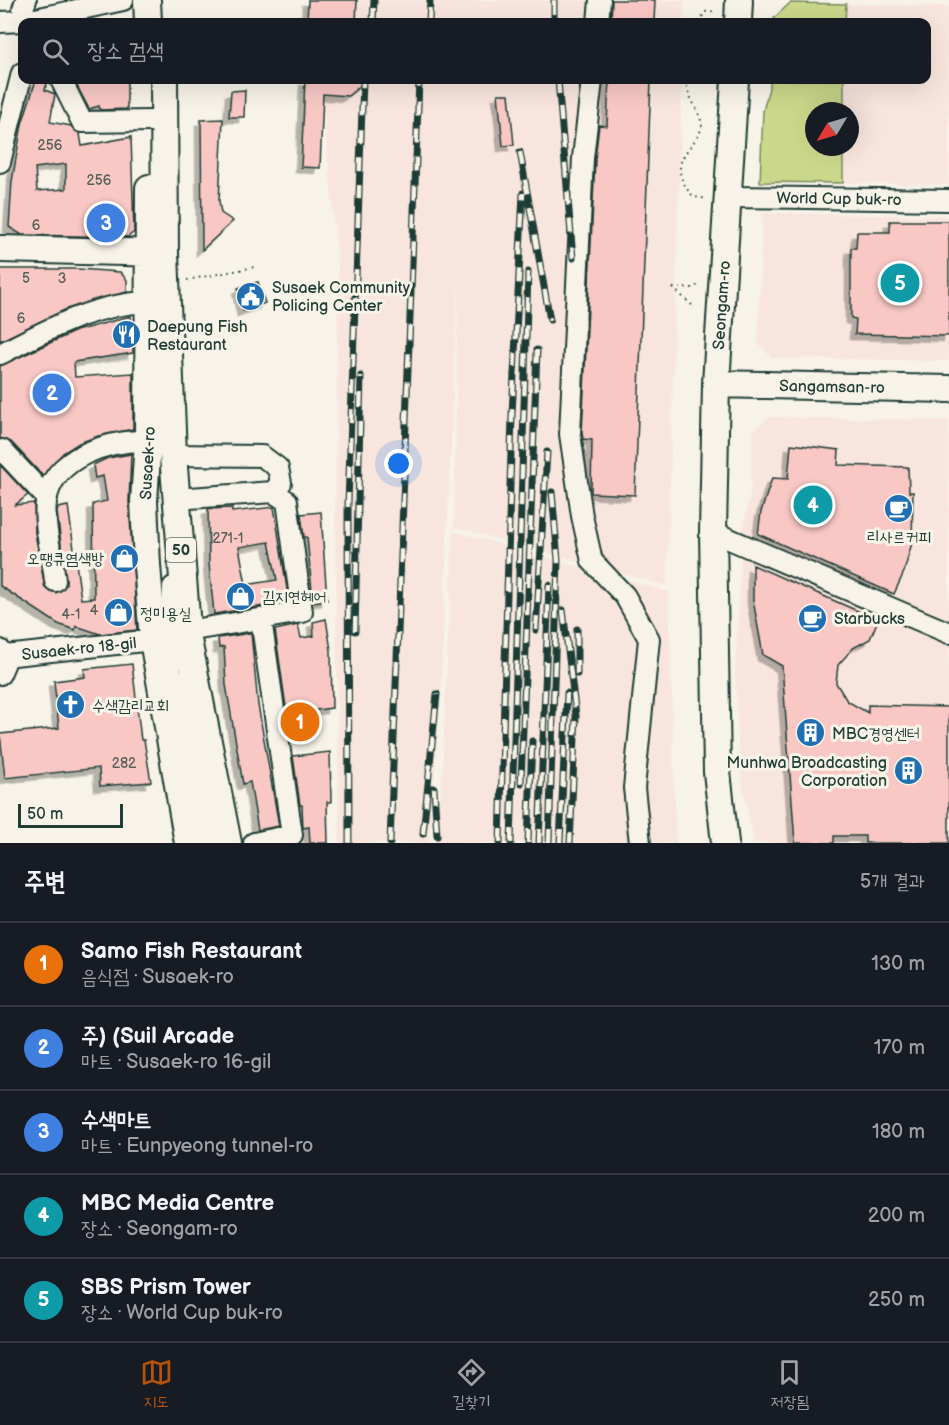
<!DOCTYPE html>
<html lang="ko">
<meta charset="utf-8">
<style>
:root{--surface:#171b24;--page:#242831;--text:#f1f3f6;--muted:#9ea1a6;--line:#363941;--accent:#b45309}
body{margin:0;font-family:"Balsamiq Sans","Poor Story",sans-serif;background:var(--page);color:var(--text)}
.compass{position:absolute;left:805px;top:102px;width:54px;height:54px;border-radius:50%;background:var(--surface);box-shadow:0 6px 24px #0002;rotate:232deg}
.scale{position:absolute;left:18px;bottom:15px;width:105px;box-sizing:border-box;padding-left:6px;border:3px solid #1f3d34;border-top:0;font-size:16px;line-height:21px;white-space:nowrap;color:#1f3d34;-webkit-text-stroke:4px #f7f3e8;paint-order:stroke}
.you{position:absolute;left:399px;top:464px;width:21px;height:21px;margin:-15px;border:4px solid #fff;border-radius:50%;background:#1a73e8;box-shadow:0 0 0 9px #1a73e833}
.badge{display:grid;place-items:center;width:39px;height:39px;border-radius:50%;background:var(--accent);color:#fff;font-size:20px;font-weight:700}
.pin{position:absolute;translate:-50% -50%;border:3px solid #fff;box-shadow:0 2px 6px #0006}
.list{margin:0;padding:0;list-style:none}
h2{display:flex;justify-content:space-between;align-items:center;height:78px;margin:0;padding:0 24px;font-size:26px}
h2 small{font-size:20px;font-weight:400;color:var(--muted)}
.list li{display:grid;grid-template-columns:39px 1fr auto;gap:18px;align-items:center;box-sizing:border-box;height:84px;padding:0 24px;border-top:2px solid var(--line)}
.list b{display:block;font-size:22px;white-space:nowrap}
.list p{margin:0;font-size:20px;white-space:nowrap;color:var(--muted)}
.list em{font-size:20px;font-style:normal;color:var(--muted)}
.icon{flex:none;width:33px;height:33px;fill:none;stroke:currentColor;stroke-width:2;stroke-linecap:round;stroke-linejoin:round}
.map{position:relative;flex:none;width:949px;height:843px;overflow:hidden}
.search{position:absolute;background:var(--surface);box-shadow:0 6px 24px #0002;left:18px;right:18px;top:18px;height:66px;display:flex;align-items:center;gap:15px;box-sizing:border-box;padding:0 21px;border-radius:12px;color:var(--muted);font-size:22px}
.sheet{height:498px;background:var(--surface)}
nav{display:flex;justify-content:space-around;align-items:center;box-sizing:border-box;height:84px;border-top:2px solid var(--line);background:var(--surface);font-size:16px;color:var(--muted)}
nav a{display:grid;justify-items:center;gap:3px}
nav .on{color:var(--accent)}
.map>svg:first-child{display:block}
</style>
<div class="map">
<svg width="949" height="843" viewBox="0 0 949 843">
<defs>
<filter id="shadow"><feDropShadow dx="-5.5" dy="5.5" stdDeviation="0" flood-color="#0004"/></filter>
</defs>
<rect width="100%" height="100%" fill="#f7f3e8"/>
<filter id="ink" filterUnits="userSpaceOnUse"><feTurbulence type="fractalNoise" baseFrequency=".0167" numOctaves="2"/><feDisplacementMap in="SourceGraphic" scale="12" xChannelSelector="R" yChannelSelector="G"/><feConvolveMatrix kernelMatrix="1 2 1 2 8 2 1 2 1" color-interpolation-filters="sRGB"/></filter>
<g filter="url(#ink)">
<path fill="#f8e6de" d="M314,0H684L683,22H316Z
M846,4L949,6V185L843,183V147H850V111H844V80H926V22H845Z
M321,80H682L667,586L454,527L458,273L440,710L429,843H339L335,514L338,267Z
M762,213L949,216V361L772,358L758,343Z
M769,417L949,420V622L742,533L750,494L753,431Z
M453,531L669,592L676,843H435L442,776Z
M741,555L949,645V843H754L739,764L735,671Z"/>
<path fill="#cbd88b" stroke="#758a60" stroke-width="1.5" d="M790,3L846,4L845,22H774V18Z
M771,80H844V111H814V147H843V183L760,182L763,111Z"/>
<path fill="#f9c8c5" stroke="#1f3d34" stroke-width="1.5" fill-rule="evenodd" filter="url(#shadow)" d="M308,0H357L356,22H307Z
M612,0H655L654,22H611Z
M36,80H48L45,90L55,94L50,122L71,126L80,134L82,146L131,137L134,232L128,237L22,235L9,227L12,181L22,124ZM66,164V189L37,191L35,168Z
M84,80H127V109L100,110L99,106L89,109L75,82Z
M305,80H367L348,96L323,94L320,168L301,167Z
M609,80H651L635,495L591,493L592,440L583,439L582,433L595,159L599,125L607,126Z
M245,90L244,117H229L231,91Z
M498,94H509L514,145L503,146Z
M223,119L219,201L221,213L233,221L202,250L201,120Z
M890,221H949V336L855,334L856,319L851,318V248H856L857,232H890Z
M0,269H78L120,272L127,280V292L67,309L0,341Z
M258,282L265,303L243,311L238,288Z
M131,316L133,353L74,362L75,377L133,373V429L98,436L79,443L63,453L43,476L11,442L0,438V366L76,331Z
M791,444L839,450L838,465L908,467L909,492H913L912,543L904,572L894,594L758,534L761,512L772,478L788,479Z
M131,454L129,502L137,630L100,634L76,626L75,630L58,624L0,586V465L28,495L15,505L34,503L35,533L45,588L56,593L66,585L57,512L58,508L68,506L81,599L94,598L93,504L107,501L103,476L95,478L93,465L108,458Z
M274,507L289,602L214,614L209,564L208,509L232,508V512ZM269,542L277,580L246,585L239,547Z
M321,512L327,600L313,602L307,537H304L301,514Z
M753,565L878,620L870,639L853,648L838,665L836,683L847,701L868,713V705L949,707V843H865V836H834V843H795L782,666L763,655L753,600Z
M326,619L331,650L332,708L287,714L275,630L298,625L301,638L314,636L313,622Z
M251,633L258,705L279,826L258,830L250,782L243,784L226,685L224,647L219,648L218,638Z
M132,664L141,740H144L151,782L100,786L99,768L5,778L0,734L59,728L54,681L85,677L84,669Z
M330,752L331,802H327L328,843H310L309,827L303,828L302,805H300L293,756Z"/>
<g fill="none" stroke-linecap="round" stroke-linejoin="round">
<defs>
<path id="minor" d="M26,0L23,9L27,22
M0,22L26,21L123,0
M598,22L600,0
M61,80L82,122L151,121
M592,80L583,158L570,434L582,516L592,561L625,596L649,639L634,788L640,843
M0,162L22,73
M729,197L949,200
M0,354C47,330 94,304 147,302
M2,450L47,498
M173,455L262,456L278,468L281,483L273,492L176,499
M713,532L949,633
M55,581C53,556 43,527 46,502C52,456 110,440 148,441
M173,587L170,663L173,696
M187,631L302,612L287,501L273,492
M0,650L6,660L0,674
M5,656L153,640
M179,681L209,843
M254,843L292,835L261,619"/>
<path id="major" d="M147,0L148,22
M738,22L739,0
M164,80L165,253L173,455L188,640L228,843
M149,188L148,441L144,501L147,565L153,640L188,843
M0,249L165,253
M716,384L949,389
M725,843L717,772L713,532L716,384L735,80"/>
</defs>
<use href="#minor" stroke="#1f3d34" stroke-width="24"/>
<use href="#major" stroke="#1f3d34" stroke-width="30"/>
<path stroke="#1f3d34" stroke-width="2" stroke-dasharray="1.5 4.5" stroke-linecap="butt" d="M699,22L705,12L716,11
M686,80C686,97 701,110 702,127C695,149 668,158 686,187C690,195 696,199 705,198
M187,280L255,267
M673,288H695L700,282
M673,288L694,307"/>
<use href="#minor" stroke="#f7f3e8" stroke-width="20"/>
<use href="#major" stroke="#f7f3e8" stroke-width="26"/>
<defs>
<path id="rail" d="M554,0V22
M373,22L374,0
M429,22L430,0
M558,80L573,258
M520,152L550,320
M563,610L576,716L570,843
M536,630L547,452
M355,631L361,376
M577,674V629
M521,783L537,350
M434,788L437,836
M423,834L437,694
M349,843L348,504L363,80
M390,843L419,80
M500,843L512,415L523,193
M511,843L528,272
M528,843L532,741
M539,843L549,585
M549,843L558,560L552,492
M560,843L567,693"/>
</defs>
<use href="#rail" stroke="#1f3d34" stroke-width="7"/>
<use href="#rail" stroke="#f7f3e8" stroke-width="4.5" stroke-dasharray="14" stroke-linecap="butt"/>
</g>
</g>
<defs>
<symbol id="civic-disc" viewBox="-11 -11 22 22"><circle r="9.5" fill="#1f6fb2" stroke="#f7f3e8"/><path d="M-.6-6.5H3V-4.5H.6V-3L4-1V1h2V6H-6V1h2V-1L-.6-3ZM-1.2 2.5V6h2.4V2.5Z" fill="#fff"/></symbol>
<symbol id="restaurant-disc" viewBox="-11 -11 22 22"><circle r="9.5" fill="#1f6fb2" stroke="#f7f3e8"/><path d="M-5-6h1v4h1v-4h1v4h1v-4h1v5L-1.5 .5V6h-2V.5L-5-1ZM5-6V6H3V1.5H1.5Q1.5-4 5-6Z" fill="#fff"/></symbol>
<symbol id="cafe-disc" viewBox="-11 -11 22 22"><circle r="9.5" fill="#1f6fb2" stroke="#f7f3e8"/><path d="M-5.5-4.5H6V0H3Q3 3.5 0 3.5H-2.5Q-5.5 3.5-5.5 0ZM3-3.2v2h1.7v-2ZM-6 4.5H4V6H-6Z" fill="#fff"/></symbol>
<symbol id="shop-disc" viewBox="-11 -11 22 22"><circle r="9.5" fill="#1f6fb2" stroke="#f7f3e8"/><path d="M-5-2.5h2.3a2.7 3.5 0 0 1 5.4 0H5L5.5 6h-11ZM-1.5-2.5h3a1.5 2.3 0 0 0-3 0Z" fill="#fff"/></symbol>
<symbol id="church-disc" viewBox="-11 -11 22 22"><circle r="9.5" fill="#1f6fb2" stroke="#f7f3e8"/><path d="M-1.2-6h2.4v3.5h3.3v2.4h-3.3V6h-2.4V-.1h-3.3v-2.4h3.3Z" fill="#fff"/></symbol>
<symbol id="building-disc" viewBox="-11 -11 22 22"><circle r="9.5" fill="#1f6fb2" stroke="#f7f3e8"/><path d="M-4-6H4V6H1V3H-1V6H-4ZM-2.5-4.3h1.7v1.8h-1.7ZM.8-4.3h1.7v1.8H.8ZM-2.5-1h1.7V.8h-1.7ZM.8-1h1.7V.8H.8Z" fill="#fff"/></symbol>
</defs>
<g fill-rule="evenodd">
<use href="#civic-disc" x="234" y="280" width="33" height="33"/>
<use href="#restaurant-disc" x="110" y="318" width="33" height="33"/>
<use href="#cafe-disc" x="882" y="492" width="33" height="33"/>
<use href="#shop-disc" x="108" y="542" width="33" height="33"/>
<use href="#shop-disc" x="224" y="580" width="33" height="33"/>
<use href="#shop-disc" x="102" y="596" width="33" height="33"/>
<use href="#cafe-disc" x="796" y="602" width="33" height="33"/>
<use href="#church-disc" x="54" y="688" width="33" height="33"/>
<use href="#building-disc" x="794" y="716" width="33" height="33"/>
<use href="#building-disc" x="892" y="754" width="33" height="33"/>
</g>
<g text-anchor="middle" stroke-width="6" stroke-linejoin="round" paint-order="stroke">
<g font-size="14" fill="#566058">
<text x="50" y="150">256</text>
<text x="99" y="185">256</text>
<text x="36" y="230">6</text>
<text x="26" y="283">5</text>
<text x="62" y="283">3</text>
<text x="21" y="323">6</text>
<text x="228" y="543">271-1</text>
<text x="94" y="615">4</text>
<text x="71" y="619">4-1</text>
<text x="124" y="768">282</text>
</g>
<rect fill="#f7f3e8" stroke="#60746a" stroke-width="1.5" x="166" y="538" width="30" height="24" rx="4.5"/>
<g font-size="15" font-weight="bold" fill="#1f3d34">
<text x="181" y="555">50</text>
</g>
<g font-size="16" fill="#1f3d34" stroke="#f7f3e8">
<text transform="translate(839 198) rotate(1)" y="6">World Cup buk-ro</text>
<text transform="translate(721 305) rotate(-86)" y="6">Seongam-ro</text>
<text transform="translate(832 386) rotate(1)" y="6">Sangamsan-ro</text>
<text transform="translate(147 463) rotate(-87)" y="6">Susaek-ro</text>
<text transform="translate(79 648) rotate(-6)" y="6">Susaek-ro 18-gil</text>
</g>
<g font-size="16" fill="#1f3d34" stroke="#f7f3e8" text-anchor="start">
<text x="272" y="293">Susaek Community<tspan x="272" dy="18">Policing Center</tspan></text>
<text x="147" y="332">Daepung Fish<tspan x="147" dy="18">Restaurant</tspan></text>
<text x="899" y="542" text-anchor="middle">리사르커피</text>
<text x="104" y="564" text-anchor="end">오땡큐염색방</text>
<text x="262" y="602">김지연헤어</text>
<text x="140" y="619">정미용실</text>
<text x="834" y="624">Starbucks</text>
<text x="92" y="711">수색감리교회</text>
<text x="832" y="739">MBC경영센터</text>
<text x="887" y="768" text-anchor="end">Munhwa Broadcasting<tspan x="887" dy="18">Corporation</tspan></text>
</g>
</g>
</svg>
<svg class="compass" viewBox="-18 -18 36 36"><path d="M0-13l5 13h-10z" fill="#e53935"/><path d="M0 13l5-13h-10z" fill="#9ea1a6"/></svg>
<div class="scale">50 m</div>
<div class="you"></div>
<div class="pin badge" style="left:300px;top:722px;background:#e8710a">1</div>
<div class="pin badge" style="left:52px;top:393px;background:#3f7fe0">2</div>
<div class="pin badge" style="left:106px;top:223px;background:#3f7fe0">3</div>
<div class="pin badge" style="left:813px;top:505px;background:#0f9aa8">4</div>
<div class="pin badge" style="left:900px;top:283px;background:#0f9aa8">5</div>
<div class="search"><svg class="icon" aria-label="search" viewBox="0 0 24 24"><circle cx="10" cy="10" r="6"/><path d="M15 15l6 6"/></svg>장소 검색</div>
</div>
<section class="sheet">
<h2>주변<small>5개 결과</small></h2>
<ul class="list">
<li><span class="badge" style="background:#e8710a">1</span><div><b>Samo Fish Restaurant</b><p>음식점 · Susaek-ro</p></div><em>130 m</em></li>
<li><span class="badge" style="background:#3f7fe0">2</span><div><b>주) (Suil Arcade</b><p>마트 · Susaek-ro 16-gil</p></div><em>170 m</em></li>
<li><span class="badge" style="background:#3f7fe0">3</span><div><b>수색마트</b><p>마트 · Eunpyeong tunnel-ro</p></div><em>180 m</em></li>
<li><span class="badge" style="background:#0f9aa8">4</span><div><b>MBC Media Centre</b><p>장소 · Seongam-ro</p></div><em>200 m</em></li>
<li><span class="badge" style="background:#0f9aa8">5</span><div><b>SBS Prism Tower</b><p>장소 · World Cup buk-ro</p></div><em>250 m</em></li>
</ul>
</section>
<nav>
<a class="on"><svg class="icon" aria-label="map" viewBox="0 0 24 24"><path d="M3 6l6-2 6 2 6-2v14l-6 2-6-2-6 2zM9 4v14M15 6v14"/></svg>지도</a>
<a><svg class="icon" aria-label="directions" viewBox="0 0 24 24"><path d="M12 3l9 9-9 9-9-9zM9 14v-3h6M13 9l2 2-2 2"/></svg>길찾기</a>
<a><svg class="icon" aria-label="saved" viewBox="0 0 24 24"><path d="M7 4h10v16l-5-4-5 4z"/></svg>저장됨</a>
</nav>
